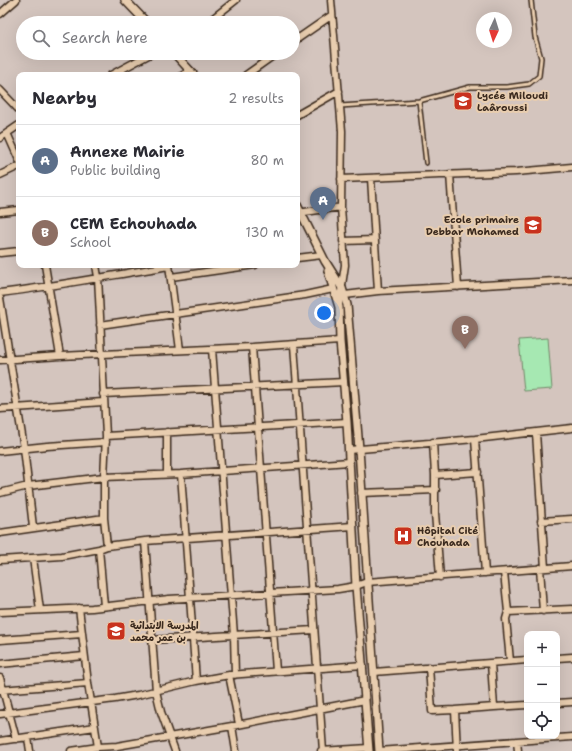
<!DOCTYPE html>
<meta charset="utf-8">
<style>
:root{--surface:#fff;--page:#f7f7f7;--text:#2b2b33;--muted:#7c7c81;--line:#e1e1e2;--accent:#db2777}
body{margin:0;font-family:"Shantell Sans","Playpen Sans Arabic",sans-serif;background:var(--page);color:var(--text)}
.controls{position:absolute;right:12px;bottom:12px;display:grid;overflow:hidden;border-radius:8px;box-shadow:0 4px 16px #0002}
.controls button{width:36px;height:36px;display:grid;place-items:center;padding:0;border:0;border-bottom:1px solid var(--line);background:var(--surface);color:var(--text);font:20px sans-serif}
.compass{position:absolute;left:476px;top:12px;width:36px;height:36px;border-radius:50%;background:var(--surface);box-shadow:0 4px 16px #0002;rotate:184deg}
.you{position:absolute;left:324px;top:313px;width:14px;height:14px;margin:-10px;border:3px solid #fff;border-radius:50%;background:#1a73e8;box-shadow:0 0 0 6px #1a73e833}
.badge{display:grid;place-items:center;width:26px;height:26px;border-radius:50%;background:var(--accent);color:#fff;font-size:13px;font-weight:700}
.pin{position:absolute;translate:-50% -33px;filter:drop-shadow(0 1px 2px #0008)}
.pin::after{content:'';position:absolute;top:21px;width:14px;height:12px;background:inherit;clip-path:polygon(0 0,100% 0,50% 100%)}
.list{margin:0;padding:0;list-style:none}
h2{display:flex;justify-content:space-between;align-items:center;height:52px;margin:0;padding:0 16px;font-size:17px}
h2 small{font-size:13px;font-weight:400;color:var(--muted)}
.list li{display:grid;grid-template-columns:26px 1fr auto;gap:12px;align-items:center;box-sizing:border-box;height:72px;padding:0 16px;border-top:1px solid var(--line)}
.list b{display:block;font-size:15px;white-space:nowrap}
.list p{margin:0;font-size:13px;white-space:nowrap;color:var(--muted)}
.list em{font-size:13px;font-style:normal;color:var(--muted)}
.icon{flex:none;width:22px;height:22px;fill:none;stroke:currentColor;stroke-width:2;stroke-linecap:round;stroke-linejoin:round}
.map{position:relative;flex:none;width:572px;height:751px;overflow:hidden}
.search{position:absolute;background:var(--surface);box-shadow:0 4px 16px #0002;left:16px;top:16px;width:284px;height:44px;display:flex;align-items:center;gap:10px;box-sizing:border-box;padding:0 14px;border-radius:22px;color:var(--muted);font-size:15px}
.panel{position:absolute;background:var(--surface);box-shadow:0 4px 16px #0002;left:16px;top:72px;width:284px;height:196px;border-radius:8px}
.map>svg:first-child{display:block}
</style>
<div class="map">
<svg width="572" height="751" viewBox="0 0 572 751">
<rect width="100%" height="100%" fill="#d4c5be"/>
<filter id="ink" filterUnits="userSpaceOnUse"><feTurbulence type="fractalNoise" baseFrequency=".025" numOctaves="2"/><feDisplacementMap in="SourceGraphic" scale="8" xChannelSelector="R" yChannelSelector="G"/><feConvolveMatrix kernelMatrix="1 2 1 2 8 2 1 2 1" color-interpolation-filters="sRGB"/></filter>
<g filter="url(#ink)">
<path fill="#a6e8b2" stroke="#708968" d="M548,338L552,389L524,391L519,340Z"/>
<g fill="none" stroke-linecap="round" stroke-linejoin="round">
<defs>
<path id="service" d="M419,101L426,163
M340,106L419,101L470,87H507L529,84L539,76L541,58L535,37L531,0"/>
<path id="minor" d="M331,0L342,131L341,207L345,265L339,305
M0,14L16,0
M207,23L236,0
M293,42L332,15
M111,75L152,53
M183,75L191,71
M246,75L277,53
M0,90L19,110
M297,115L339,91
M7,133L19,160
M0,138L19,125
M450,174L458,287
M0,175L19,166
M371,178L378,291
M341,179L516,172L572,167
M0,212L19,210
M297,213L341,207
M343,241L375,240
M0,253L19,251
M297,258L322,255
M45,265L60,356
M96,265L98,277L106,436L104,477V518L107,546
M169,265L180,350
M171,277L255,265
M0,293C57,286 113,275 169,266
M345,295L378,291L572,280
M0,298L24,448L33,527
M100,325L305,295L333,289
M294,345L323,751
M252,347L276,671
M212,349L234,635L235,675
M0,360L60,356L252,347L340,341
M103,394L344,382
M0,409L103,402
M536,433L545,568
M106,436L347,422
M475,439L485,573
M433,442L435,475V513L440,577
M349,450L475,439L572,428
M0,451L47,446L106,442
M167,474V432
M181,474L196,681
M435,475L478,472
M0,493L28,486L104,477L181,474L349,462
M361,493L436,490
M541,521L572,519
M0,533L104,518
M145,541L156,691L161,712L175,751
M99,549L104,606
M33,558L40,610
M0,560L62,556L99,549L107,546L145,541L353,526
M540,568L543,611
M504,572L508,612L506,619L510,661
M79,608L88,683L98,747
M0,612L92,608L169,599L338,589L356,586L367,582L572,566
M508,612L572,609
M0,640L82,634
M152,640L314,630
M557,658L572,657
M491,663L494,707L527,705
M0,664L84,656
M429,667L432,711L455,710
M374,672L527,660
M229,675L239,724
M0,678L16,739
M0,690L88,683
M557,703L572,702
M0,714L115,699L138,695L196,681L229,675L363,665
M232,726L236,751
M28,738L30,751
M0,741L95,727
M517,741L518,751
M71,751L98,747L117,746L232,726L365,700
M321,751L369,748
M379,751L572,737
M457,751L455,710L494,707"/>
<path id="tertiary" d="M125,0L147,23
M174,53L194,75
M297,205L325,261L342,288L347,305L359,449L379,751
M328,271L339,307L340,341L347,422L356,586L369,751"/>
</defs>
<use href="#service" stroke="#3b2a1e" stroke-width="6"/>
<use href="#minor" stroke="#3b2a1e" stroke-width="9"/>
<use href="#tertiary" stroke="#3b2a1e" stroke-width="10"/>
<use href="#service" stroke="#e8cdaf" stroke-width="3"/>
<use href="#minor" stroke="#e8cdaf" stroke-width="6"/>
<use href="#tertiary" stroke="#e8cdaf" stroke-width="7"/>
</g>
</g>
<defs>
<symbol id="school-square" viewBox="-11 -11 22 22"><rect x="-9" y="-9" width="18" height="18" rx="4" fill="#c8321e" stroke="#e8cdaf"/><path d="M0-5L7-2L0 1L-7-2ZM-4 1L0 2.5L4 1V4Q0 6-4 4Z" fill="#fff"/></symbol>
<symbol id="hospital-square" viewBox="-11 -11 22 22"><rect x="-9" y="-9" width="18" height="18" rx="4" fill="#c8321e" stroke="#e8cdaf"/><path d="M-5-5h3v3.5h4V-5h3V5h-3V1.5h-4V5h-3Z" fill="#fff"/></symbol>
</defs>
<g fill-rule="evenodd">
<use href="#school-square" x="452" y="90" width="22" height="22"/>
<use href="#school-square" x="522" y="214" width="22" height="22"/>
<use href="#hospital-square" x="392" y="525" width="22" height="22"/>
<use href="#school-square" x="105" y="620" width="22" height="22"/>
</g>
<g text-anchor="middle" stroke-width="4" stroke-linejoin="round" paint-order="stroke">
<g font-size="10" font-weight="bold" fill="#3b2a1e" stroke="#e8cdaf" text-anchor="start">
<text x="477" y="99">Lycée Miloudi<tspan x="477" dy="12">Laâroussi</tspan></text>
<text x="519" y="223" text-anchor="end">Ecole primaire<tspan x="519" dy="12">Debbar Mohamed</tspan></text>
<text x="417" y="534">Hôpital Cité<tspan x="417" dy="12">Chouhada</tspan></text>
<text x="130" y="629">المدرسة الابتدائية<tspan x="130" dy="12">بن عمر محمد</tspan></text>
</g>
</g>
</svg>
<div class="controls">
<button>+</button>
<button>−</button>
<button><svg class="icon" aria-label="locate" viewBox="0 0 24 24"><circle cx="12" cy="12" r="6"/><path d="M12 2v4M12 18v4M2 12h4M18 12h4"/></svg></button>
</div>
<svg class="compass" viewBox="-18 -18 36 36"><path d="M0-13l5 13h-10z" fill="#e53935"/><path d="M0 13l5-13h-10z" fill="#7c7c81"/></svg>
<div class="you"></div>
<div class="pin badge" style="left:323px;top:220px;background:#5c6f8a">A</div>
<div class="pin badge" style="left:465px;top:349px;background:#8d6e63">B</div>
<div class="search"><svg class="icon" aria-label="search" viewBox="0 0 24 24"><circle cx="10" cy="10" r="6"/><path d="M15 15l6 6"/></svg>Search here</div>
<section class="panel">
<h2>Nearby<small>2 results</small></h2>
<ul class="list">
<li><span class="badge" style="background:#5c6f8a">A</span><div><b>Annexe Mairie</b><p>Public building</p></div><em>80 m</em></li>
<li><span class="badge" style="background:#8d6e63">B</span><div><b>CEM Echouhada</b><p>School</p></div><em>130 m</em></li>
</ul>
</section>
</div>
